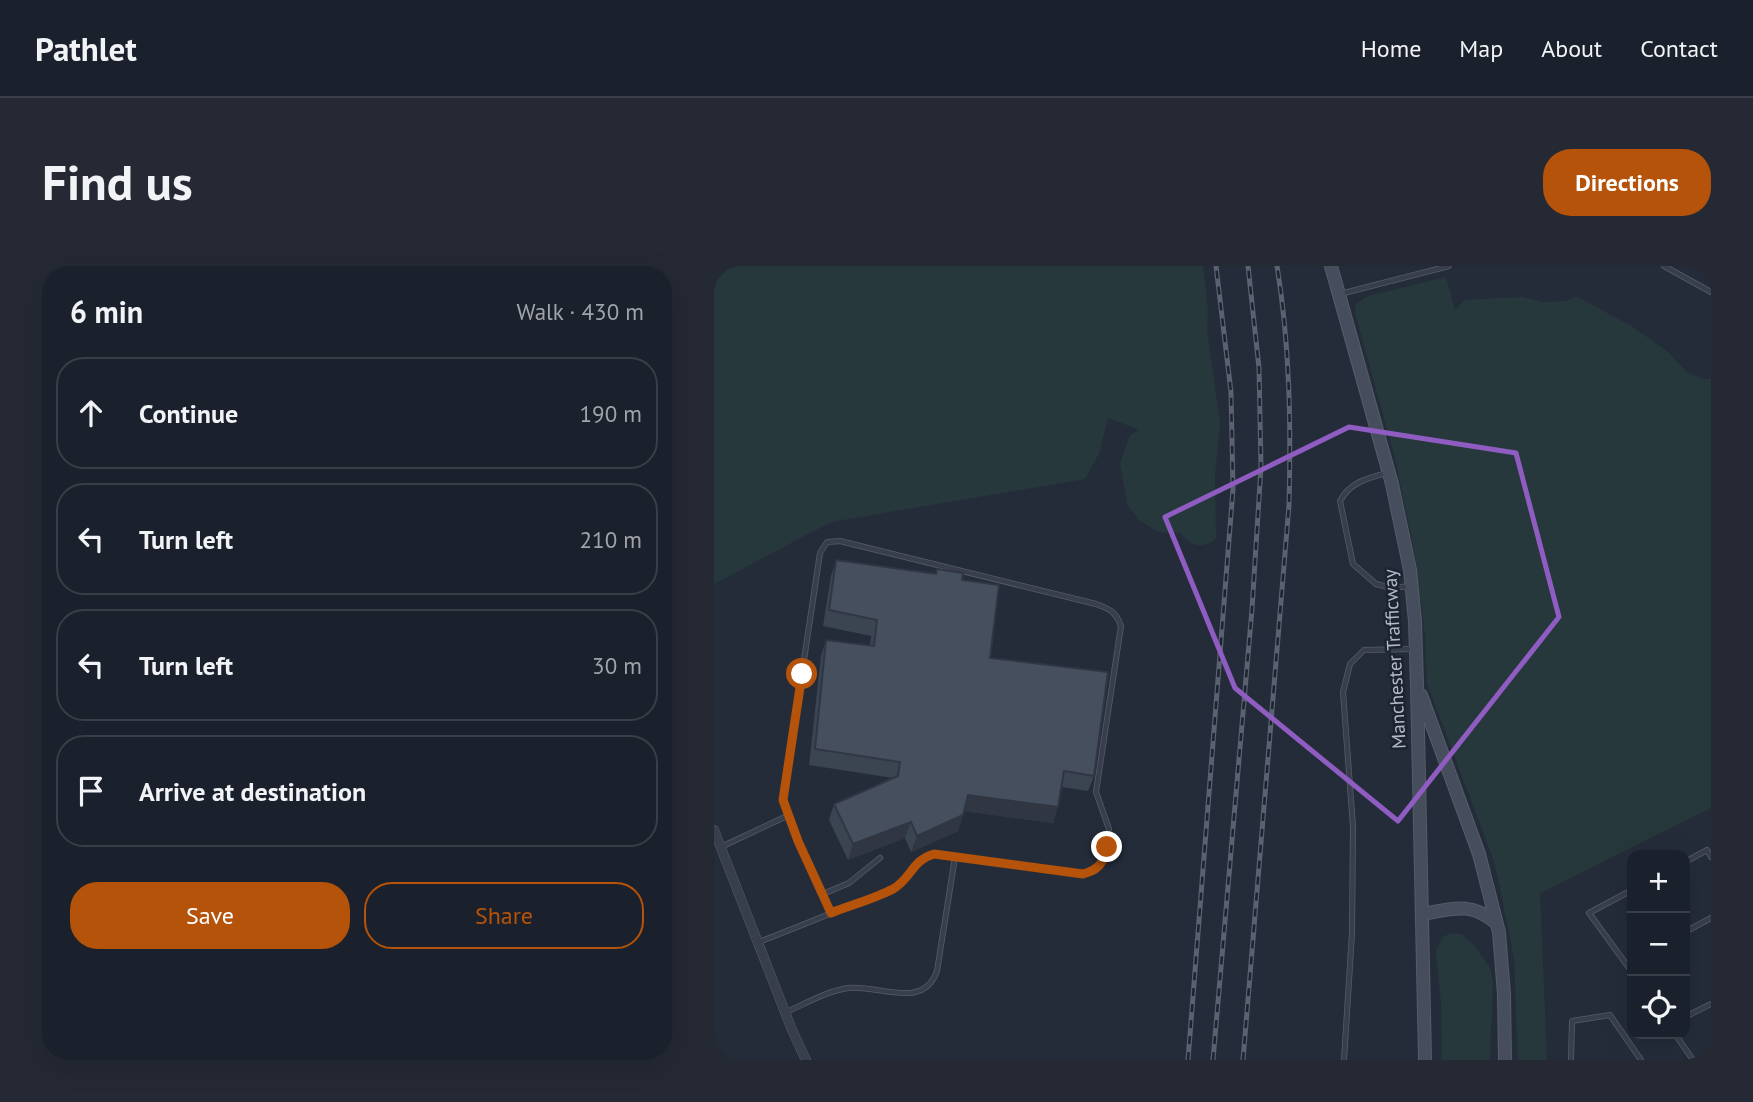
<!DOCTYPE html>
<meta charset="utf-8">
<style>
:root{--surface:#1b212c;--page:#242934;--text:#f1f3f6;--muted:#a0a3a9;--line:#393e48;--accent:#b45309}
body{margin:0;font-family:"PT Sans",sans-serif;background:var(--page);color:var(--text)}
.controls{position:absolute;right:21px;bottom:21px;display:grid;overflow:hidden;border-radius:14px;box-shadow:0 7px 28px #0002}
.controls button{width:63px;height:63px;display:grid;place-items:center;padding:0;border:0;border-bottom:2px solid var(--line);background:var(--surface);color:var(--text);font:35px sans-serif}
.stop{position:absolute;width:21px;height:21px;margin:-16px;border:5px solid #b45309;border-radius:50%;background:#fff}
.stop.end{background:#b45309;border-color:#fff;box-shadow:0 2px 7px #0008}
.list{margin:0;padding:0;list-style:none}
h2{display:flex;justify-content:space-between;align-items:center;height:91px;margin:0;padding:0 28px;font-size:30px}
h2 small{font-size:23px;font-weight:400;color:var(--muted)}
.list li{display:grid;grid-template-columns:46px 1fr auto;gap:21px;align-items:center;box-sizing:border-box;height:112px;margin:0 14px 14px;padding:0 14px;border:2px solid var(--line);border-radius:28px}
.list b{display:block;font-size:26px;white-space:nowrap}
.list em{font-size:23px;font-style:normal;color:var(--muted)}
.actions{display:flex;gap:14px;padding:21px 28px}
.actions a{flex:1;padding:16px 0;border:2px solid var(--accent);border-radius:28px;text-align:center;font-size:24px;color:var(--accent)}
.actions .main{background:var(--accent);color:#fff}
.icon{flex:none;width:38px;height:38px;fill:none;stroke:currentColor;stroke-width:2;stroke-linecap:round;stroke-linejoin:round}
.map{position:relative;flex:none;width:997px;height:794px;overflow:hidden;border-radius:28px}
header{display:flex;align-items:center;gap:42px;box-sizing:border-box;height:98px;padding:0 35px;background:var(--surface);border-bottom:2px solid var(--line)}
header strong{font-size:33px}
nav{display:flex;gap:38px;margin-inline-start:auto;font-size:24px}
.intro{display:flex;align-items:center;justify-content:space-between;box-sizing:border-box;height:168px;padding:0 42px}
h1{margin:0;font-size:49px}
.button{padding:18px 32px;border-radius:28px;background:var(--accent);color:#fff;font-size:24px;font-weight:700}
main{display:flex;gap:42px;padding:0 42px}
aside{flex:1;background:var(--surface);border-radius:28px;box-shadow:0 7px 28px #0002}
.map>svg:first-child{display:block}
</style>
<header>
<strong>Pathlet</strong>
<nav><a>Home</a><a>Map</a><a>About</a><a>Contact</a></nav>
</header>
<div class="intro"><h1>Find us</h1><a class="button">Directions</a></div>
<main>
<aside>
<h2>6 min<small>Walk · 430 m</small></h2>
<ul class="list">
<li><svg class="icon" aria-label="ahead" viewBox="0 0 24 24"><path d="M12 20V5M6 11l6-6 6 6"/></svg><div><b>Continue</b></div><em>190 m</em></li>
<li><svg class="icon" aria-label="left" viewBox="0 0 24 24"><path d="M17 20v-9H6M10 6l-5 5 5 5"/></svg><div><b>Turn left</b></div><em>210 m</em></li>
<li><svg class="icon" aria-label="left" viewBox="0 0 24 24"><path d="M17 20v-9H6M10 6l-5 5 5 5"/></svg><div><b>Turn left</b></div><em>30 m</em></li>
<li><svg class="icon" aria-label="arrive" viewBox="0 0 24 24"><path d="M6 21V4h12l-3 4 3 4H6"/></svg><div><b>Arrive at destination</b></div></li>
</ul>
<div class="actions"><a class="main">Save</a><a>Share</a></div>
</aside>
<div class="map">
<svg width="997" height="794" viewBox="0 0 997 794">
<rect width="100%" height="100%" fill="#242c3a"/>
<path fill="#26383b" d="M0,0H489L494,44L493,64L506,157L501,210L502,272C490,284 476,280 466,267L445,266L426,255L413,238L406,197L416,169L426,164L394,152L385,188L371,213L117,256L0,318Z
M732,11L741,44L751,34L808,31L829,36L853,35L862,30L919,61L954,86L973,106L989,113H997V542L826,627L833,794H804L800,692L787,627L780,595L713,418L711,369L701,290L681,192L641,47L642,38L654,30Z
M737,667L748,668L759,678L776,702L779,715L776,794H728L727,737L722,685L729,671Z"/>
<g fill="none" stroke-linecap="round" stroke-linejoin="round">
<defs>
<path id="lane" d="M950,0L997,26
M626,28L735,0
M673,207C654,212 636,216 626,235L639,298L662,318L678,322L697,320
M7,581L75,549
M971,596L993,584L997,591
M918,624L875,647L918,706
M109,628L135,617L166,592
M971,666L997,652
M45,676C76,664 108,651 140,638C153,633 169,629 180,622C198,612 198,595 220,588L369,608L381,605L386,599L392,587L395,563L382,526L407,360C402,346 396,343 382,338L126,275L113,276L106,287L69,534L84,575L117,647
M72,746C91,738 113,725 134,722C164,718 209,745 223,705L241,591
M971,751L997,738
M961,768L979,794
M630,794L638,667L639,561L629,426L636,398L650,384L701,383
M857,794L858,755L896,749L927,794"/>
<path id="street" d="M0,564L78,764L92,794"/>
<path id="secondary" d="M617,0L678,218L696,304L701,355L703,419L711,794
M707,429L765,588L785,666L790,728L791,794
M708,648C738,643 757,635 782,657"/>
</defs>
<use href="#lane" stroke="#565c69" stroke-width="6"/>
<use href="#street" stroke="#565c69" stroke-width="10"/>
<use href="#secondary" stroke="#565c69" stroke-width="14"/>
<use href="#lane" stroke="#383e4b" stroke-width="4.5"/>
<use href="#street" stroke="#383e4b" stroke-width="9"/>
<use href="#secondary" stroke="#464d5d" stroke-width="12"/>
<defs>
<path id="rail" d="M474,794L519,223L517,126L502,0
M499,794L538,343L547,201L545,102L534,0
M529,794L575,239C577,159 576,79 563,0"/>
</defs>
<use href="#rail" stroke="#5a6271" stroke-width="5"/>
<use href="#rail" stroke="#1d2330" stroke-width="2.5" stroke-dasharray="8" stroke-linecap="butt"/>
</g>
<path fill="#3b4451" d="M122,294L221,308L223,303L248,314L276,392L380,510L374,525L348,521L339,557L250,545L244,565L197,586L191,572L134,594L115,554L120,538L179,512L95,499L107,390L112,374L156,380L157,370L109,360L117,310Z"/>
<path fill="#303742" d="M254,529L344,541L339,557L248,545Z
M249,549L244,565L197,586L203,570Z
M197,556L191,572L134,594L139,578Z"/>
<path fill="#454f5e" stroke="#303742" stroke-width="2" d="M122,294L222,308L223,303L249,307L248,314L285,319L276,392L394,406L380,510L350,505L344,541L254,529L249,549L203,570L197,556L139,578L120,538L184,510L186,496L101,483L112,374L160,380L163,354L115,344Z"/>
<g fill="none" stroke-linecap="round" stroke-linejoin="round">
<path stroke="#b45309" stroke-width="9" d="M88,408L69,534L84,575L117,647C137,639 160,633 179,623C197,613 198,594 220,588L369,608C384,604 390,597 393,581"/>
</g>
<path fill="none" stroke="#8f5dc1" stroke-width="5" stroke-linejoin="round" d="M635,161L802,187L845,351L684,555L521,422L451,251Z"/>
<g text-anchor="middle" stroke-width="5" stroke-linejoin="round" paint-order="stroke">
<g font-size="19" fill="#b3b9c6" stroke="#1d2330">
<text transform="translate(680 393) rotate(-93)" y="7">Manchester Trafficway</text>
</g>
</g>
</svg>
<div class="controls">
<button>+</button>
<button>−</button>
<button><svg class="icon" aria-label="locate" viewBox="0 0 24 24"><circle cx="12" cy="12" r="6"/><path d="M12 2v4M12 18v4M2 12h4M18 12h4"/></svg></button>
</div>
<div class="stop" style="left:88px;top:408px"></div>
<div class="stop end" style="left:393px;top:581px"></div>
</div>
</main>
